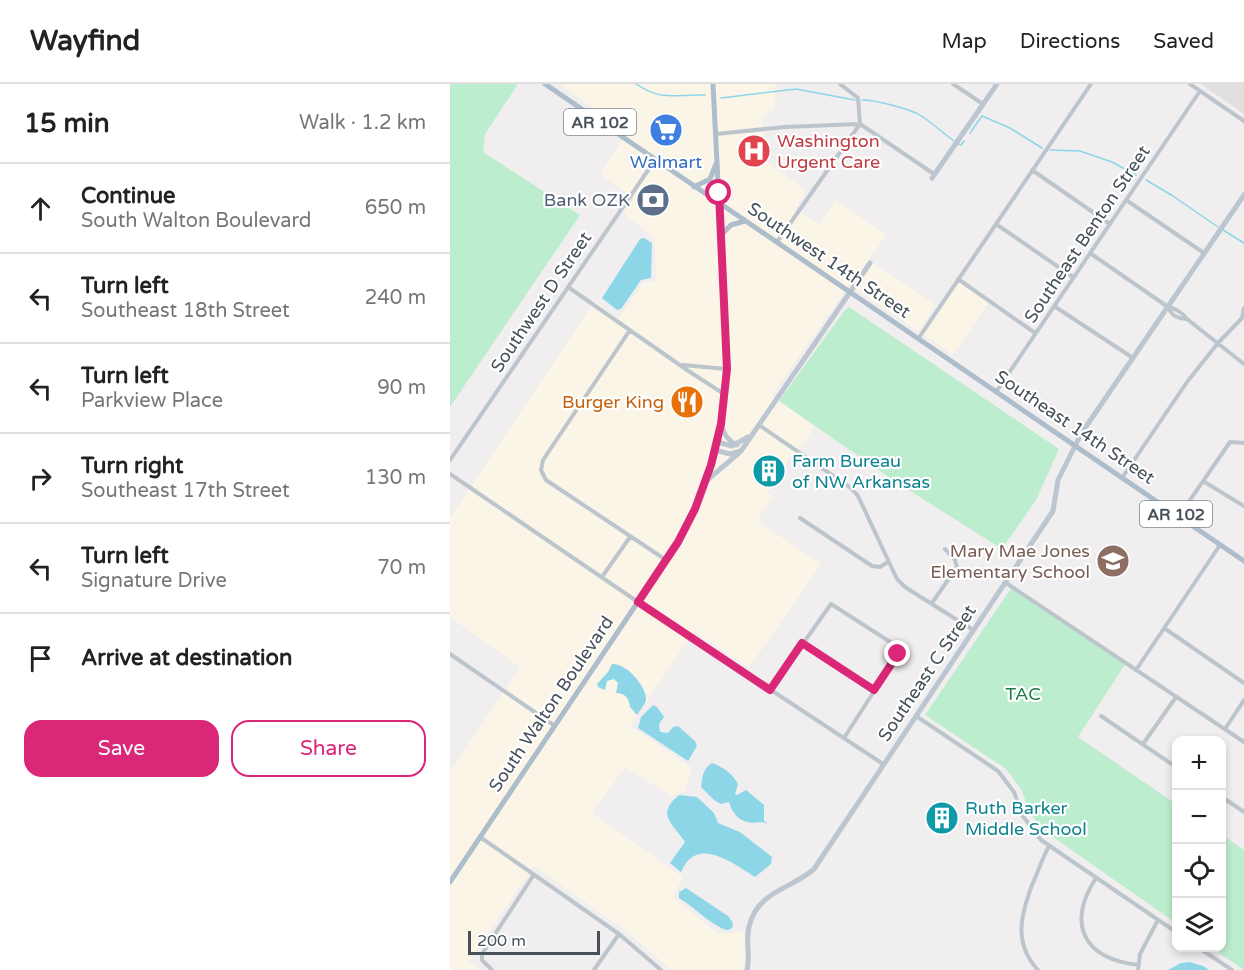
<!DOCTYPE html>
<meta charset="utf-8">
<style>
:root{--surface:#fff;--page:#f6f6f6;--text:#222;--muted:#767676;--line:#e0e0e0;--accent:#db2777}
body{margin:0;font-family:"Varela Round",sans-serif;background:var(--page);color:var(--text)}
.controls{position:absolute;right:18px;bottom:18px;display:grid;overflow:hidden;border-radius:12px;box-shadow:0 3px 9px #0003}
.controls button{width:54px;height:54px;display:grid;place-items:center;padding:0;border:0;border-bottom:2px solid var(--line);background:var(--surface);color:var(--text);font:30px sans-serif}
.scale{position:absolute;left:18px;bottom:15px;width:132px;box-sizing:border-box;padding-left:6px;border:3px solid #47515a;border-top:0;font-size:16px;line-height:21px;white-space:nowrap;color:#47515a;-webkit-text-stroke:4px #fff;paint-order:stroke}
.stop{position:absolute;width:18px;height:18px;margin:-14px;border:4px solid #db2777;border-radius:50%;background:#fff}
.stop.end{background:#db2777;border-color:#fff;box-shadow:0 2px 6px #0008}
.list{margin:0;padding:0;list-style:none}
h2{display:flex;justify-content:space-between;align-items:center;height:78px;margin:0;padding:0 24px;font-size:26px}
h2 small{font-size:20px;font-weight:400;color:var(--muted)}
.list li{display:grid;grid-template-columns:39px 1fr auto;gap:18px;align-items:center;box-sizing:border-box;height:90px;padding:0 24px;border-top:2px solid var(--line)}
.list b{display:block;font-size:22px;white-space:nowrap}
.list p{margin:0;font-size:20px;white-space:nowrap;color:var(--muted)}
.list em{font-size:20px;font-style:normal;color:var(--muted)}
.actions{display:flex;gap:12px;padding:18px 24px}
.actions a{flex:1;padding:14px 0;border:2px solid var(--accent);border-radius:18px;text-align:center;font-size:21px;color:var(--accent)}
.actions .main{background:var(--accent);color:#fff}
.icon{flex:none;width:33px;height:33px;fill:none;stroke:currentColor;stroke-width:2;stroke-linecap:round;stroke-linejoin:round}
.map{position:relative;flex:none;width:794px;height:886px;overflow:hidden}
header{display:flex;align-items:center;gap:36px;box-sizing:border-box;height:84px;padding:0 30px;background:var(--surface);border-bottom:2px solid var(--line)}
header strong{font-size:28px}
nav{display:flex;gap:33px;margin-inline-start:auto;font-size:21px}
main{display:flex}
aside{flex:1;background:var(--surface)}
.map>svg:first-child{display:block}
</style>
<header>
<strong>Wayfind</strong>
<nav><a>Map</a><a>Directions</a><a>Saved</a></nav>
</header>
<main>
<aside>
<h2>15 min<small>Walk · 1.2 km</small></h2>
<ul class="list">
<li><svg class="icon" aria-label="ahead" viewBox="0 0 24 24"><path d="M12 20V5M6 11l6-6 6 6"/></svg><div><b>Continue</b><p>South Walton Boulevard</p></div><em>650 m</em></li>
<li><svg class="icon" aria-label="left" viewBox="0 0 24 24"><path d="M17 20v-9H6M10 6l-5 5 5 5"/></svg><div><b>Turn left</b><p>Southeast 18th Street</p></div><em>240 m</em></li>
<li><svg class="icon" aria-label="left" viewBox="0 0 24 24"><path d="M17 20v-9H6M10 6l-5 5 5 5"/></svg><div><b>Turn left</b><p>Parkview Place</p></div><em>90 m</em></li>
<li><svg class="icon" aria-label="right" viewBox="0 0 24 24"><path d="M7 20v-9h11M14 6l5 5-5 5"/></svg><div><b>Turn right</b><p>Southeast 17th Street</p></div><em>130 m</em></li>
<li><svg class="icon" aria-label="left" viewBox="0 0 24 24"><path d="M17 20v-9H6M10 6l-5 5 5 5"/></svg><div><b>Turn left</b><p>Signature Drive</p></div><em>70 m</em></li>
<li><svg class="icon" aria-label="arrive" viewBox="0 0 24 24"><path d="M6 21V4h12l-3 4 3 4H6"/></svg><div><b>Arrive at destination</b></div></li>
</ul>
<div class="actions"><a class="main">Save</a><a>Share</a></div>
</aside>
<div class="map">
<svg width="794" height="886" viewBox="0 0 794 886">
<rect width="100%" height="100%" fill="#f0eeee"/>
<path fill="#fbf5e7" d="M109,0H325V25L312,32L317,78L356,107L345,125L369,140L386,116L436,151L419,176L485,221L469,248L399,201L322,311L365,342L351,363L348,362L317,408L323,413L309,433L312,440L371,480L299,584L244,547L180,642L242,684L235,707L221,712L175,683L142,729L233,793L223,813L268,850L294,847L296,872L292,886H221L175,846L84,782L18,878L30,886H0V688L70,583L0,533V434L145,217L168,235L194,198L206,197L204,154L174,129L184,113L150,90L178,48Z
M509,197L539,218L503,271L474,251Z"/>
<path fill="#e1dfdf" d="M751,0H794V30Z"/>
<path fill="#bdedcf" d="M0,0H68L35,50L33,68L130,131L0,323Z
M399,223L609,365L586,416L552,465L443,396L329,317L395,226Z
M562,503L676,579L628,653L726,720V839L593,746L581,730L571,705L556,685L475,631Z
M772,751L794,766V886L762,864H772Z"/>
<path fill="#8cd6e8" d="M194,154L202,159L201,194L191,196L171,225L167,226L152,214L190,155Z
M162,580C176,579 194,600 196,613C197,619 190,626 187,631L180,623C179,614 175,609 166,609L168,599L164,595L157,597L155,606L148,603L147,600L158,588Z
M203,621L207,623L214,633L209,640L210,648L218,649L223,643L228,642L245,657L247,662L238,677L188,644L191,633Z
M262,679C273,683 282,689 288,700L285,710L287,711L296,706L314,721V737L318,740L312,738C295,741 284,735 279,718L271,720L264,716L251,703C252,694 253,684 262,679Z
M229,711L247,713L264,729L268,739L290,748L322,773L321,780L305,793C282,779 247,751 231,788L220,779L235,758C223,739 205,731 229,711Z
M236,804L278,832L283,839L282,844L278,846C264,844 243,822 229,814V808Z
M740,878L753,882L759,886H718L731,879Z"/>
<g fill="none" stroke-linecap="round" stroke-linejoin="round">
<path stroke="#8cd6e8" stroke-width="1.5" d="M186,0C213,18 225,10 255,11
M271,14L346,5L405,16
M412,16C425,16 462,25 473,33C483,40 493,49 504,57
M520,49L532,32L560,44L592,64
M509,60L511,61L514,57
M600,66L630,67L662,78L686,91
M696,96L723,112L768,143
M773,146L794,159"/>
<path stroke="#bdc5cc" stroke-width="4" d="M390,0L408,14L410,40L484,90
M503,0L533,20
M740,0L794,37
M266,50L335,43L409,40
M582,86L660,140
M676,116L754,169
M546,140L623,193
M327,158L410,40
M640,169L718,223C725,224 733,229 737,235L794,280
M508,195L585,249
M118,203L237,286L274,310
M604,222L683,274
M718,223C722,232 727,234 736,235
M180,246L93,376L91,386L96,396L216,476
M468,255L641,0
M233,281L276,285
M546,308L750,7
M309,341L401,404L408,412L447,495L455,503L523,546
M0,376L205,76
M0,390L188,518L433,680
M672,394L737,298L768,259L792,234L794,224
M753,397L794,422
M729,432L780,358L794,359
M350,434L422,482L430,483L438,478
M152,493L180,453
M556,499L794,658
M482,519L507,483L505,476L495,465
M714,544L794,599
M352,559L424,606
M0,570L105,642
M686,586L770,461
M320,606L381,520L445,561L449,565L448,570L394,654
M466,632L548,687L564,708L572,731L591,756L726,848
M651,632L726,683
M775,645L794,616
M693,660L726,613
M772,713L794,728
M30,753L169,850L211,886
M646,794C616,841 634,875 689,881
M749,864L782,886
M42,886L32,876V870L83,792
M144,886L169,850
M588,886C563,859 571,831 582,801C588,788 592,775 599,762
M688,886L690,870L708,836"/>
<path stroke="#bcc6d1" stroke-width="5" d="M482,94L547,0
M271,340C274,350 277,356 287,361
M267,358L282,362L298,353
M265,366L280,370L291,367L420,179
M256,397L289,369
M297,886C301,872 295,858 299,843C307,807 340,806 364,785L603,427L608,396L631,350L794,111"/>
<path stroke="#aebdcc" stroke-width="5" d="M95,0L794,477
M244,103L260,95L266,80
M271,151L281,141L295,137
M0,798L216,476L236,442L256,397L267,358L275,310L276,256L263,0"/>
</g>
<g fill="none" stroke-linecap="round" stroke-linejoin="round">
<path stroke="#db2777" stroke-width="8" d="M269,109L277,285L271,340L261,381L245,425L228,458L188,518L320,606L352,559L424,606L448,570"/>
</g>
<defs>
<symbol id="supermarket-disc" viewBox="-11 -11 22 22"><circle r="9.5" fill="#3f7fe0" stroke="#fff"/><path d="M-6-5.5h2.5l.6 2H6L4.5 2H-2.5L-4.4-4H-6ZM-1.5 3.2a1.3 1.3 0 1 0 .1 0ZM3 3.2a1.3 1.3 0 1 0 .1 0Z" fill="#fff"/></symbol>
<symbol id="hospital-disc" viewBox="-11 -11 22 22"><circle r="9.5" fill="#e0444e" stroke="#fff"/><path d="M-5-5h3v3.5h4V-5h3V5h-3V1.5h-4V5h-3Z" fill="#fff"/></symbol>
<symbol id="bank-disc" viewBox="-11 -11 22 22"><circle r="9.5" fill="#5c6f8a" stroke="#fff"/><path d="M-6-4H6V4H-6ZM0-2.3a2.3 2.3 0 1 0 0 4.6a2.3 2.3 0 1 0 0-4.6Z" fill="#fff"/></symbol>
<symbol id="restaurant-disc" viewBox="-11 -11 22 22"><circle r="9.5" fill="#e8710a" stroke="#fff"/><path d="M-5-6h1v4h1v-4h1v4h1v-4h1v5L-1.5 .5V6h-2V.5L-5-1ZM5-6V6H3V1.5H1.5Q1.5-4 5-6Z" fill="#fff"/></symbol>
<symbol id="building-disc" viewBox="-11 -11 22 22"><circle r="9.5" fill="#0f9aa8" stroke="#fff"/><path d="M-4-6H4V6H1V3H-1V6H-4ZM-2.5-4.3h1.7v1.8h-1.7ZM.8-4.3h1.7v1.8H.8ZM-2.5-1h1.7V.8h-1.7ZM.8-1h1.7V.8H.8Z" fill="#fff"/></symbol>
<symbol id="school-disc" viewBox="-11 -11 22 22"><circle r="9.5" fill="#8d6e63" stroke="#fff"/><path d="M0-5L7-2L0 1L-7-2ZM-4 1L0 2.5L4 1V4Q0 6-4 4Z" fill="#fff"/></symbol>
</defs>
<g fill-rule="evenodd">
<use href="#supermarket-disc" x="197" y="27" width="38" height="38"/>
<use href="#hospital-disc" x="285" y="48" width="38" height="38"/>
<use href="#bank-disc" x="184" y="97" width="38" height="38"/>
<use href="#restaurant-disc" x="218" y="299" width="38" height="38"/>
<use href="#building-disc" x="300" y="368" width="38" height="38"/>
<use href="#school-disc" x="644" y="458" width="38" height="38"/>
<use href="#building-disc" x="473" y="715" width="38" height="38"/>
</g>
<g text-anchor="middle" stroke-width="4.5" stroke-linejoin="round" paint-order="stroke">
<g fill="#fff" stroke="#7e858c" stroke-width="1.5">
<rect x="114" y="25" width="72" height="26" rx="4.5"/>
<rect x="690" y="417" width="72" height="26" rx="4.5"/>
</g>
<g font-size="16" font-weight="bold" fill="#47515a">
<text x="150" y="44">AR 102</text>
<text x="726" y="436">AR 102</text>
</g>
<g font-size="18" fill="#be3a42" stroke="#fff" text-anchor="start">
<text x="327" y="63">Washington<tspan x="327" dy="21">Urgent Care</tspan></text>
</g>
<g font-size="18" fill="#366cbe" stroke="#fff">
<text x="216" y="84">Walmart</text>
</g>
<g font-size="18" fill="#4e5e75" stroke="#fff" text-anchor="end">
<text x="180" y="122">Bank OZK</text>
</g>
<g font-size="18" fill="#47515a" stroke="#fff">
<text transform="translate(637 150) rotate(-56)" y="6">Southeast Benton Street</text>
<text transform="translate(379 176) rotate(34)" y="6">Southwest 14th Street</text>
<text transform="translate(91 218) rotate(-56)" y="6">Southwest D Street</text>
<text transform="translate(625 343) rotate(34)" y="6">Southeast 14th Street</text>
<text transform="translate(477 589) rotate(-56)" y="6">Southeast C Street</text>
<text transform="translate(101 620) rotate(-56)" y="6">South Walton Boulevard</text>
</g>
<g font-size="18" fill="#c56008" stroke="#fff" text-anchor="end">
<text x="214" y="324">Burger King</text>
</g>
<g font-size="18" fill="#0d838f" stroke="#fff" text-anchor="start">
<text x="342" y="383">Farm Bureau<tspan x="342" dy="21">of NW Arkansas</tspan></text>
<text x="515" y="730">Ruth Barker<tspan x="515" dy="21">Middle School</tspan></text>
</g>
<g font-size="18" fill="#785e54" stroke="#fff" text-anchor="end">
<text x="640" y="473">Mary Mae Jones<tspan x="640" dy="21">Elementary School</tspan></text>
</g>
<g font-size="18" fill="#1a7948" stroke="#fff">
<text x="573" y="616">TAC</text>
</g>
</g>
</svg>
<div class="controls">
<button>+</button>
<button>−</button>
<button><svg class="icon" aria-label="locate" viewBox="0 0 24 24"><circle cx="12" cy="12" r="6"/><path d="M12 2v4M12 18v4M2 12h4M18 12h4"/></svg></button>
<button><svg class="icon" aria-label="layers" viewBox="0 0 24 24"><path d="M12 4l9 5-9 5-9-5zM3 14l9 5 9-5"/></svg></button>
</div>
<div class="scale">200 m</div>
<div class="stop" style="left:269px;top:109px"></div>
<div class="stop end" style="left:448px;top:570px"></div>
</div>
</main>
